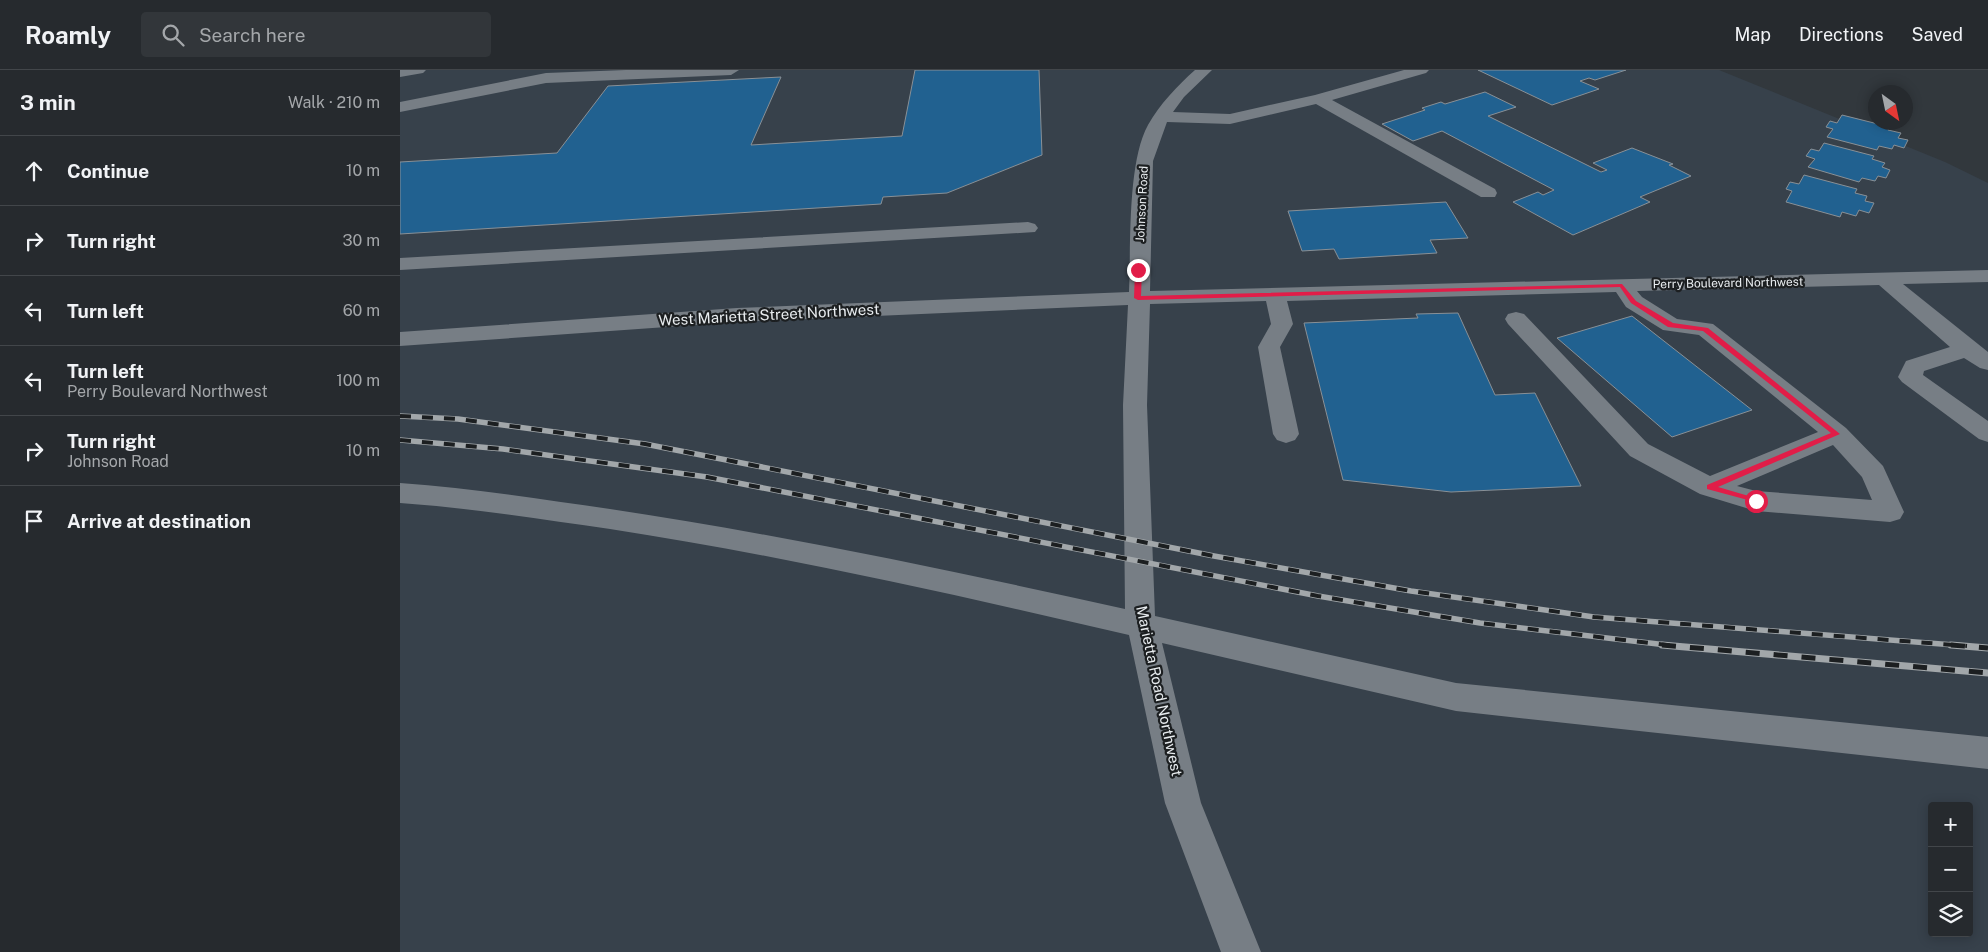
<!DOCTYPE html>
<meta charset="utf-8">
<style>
:root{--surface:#262a2e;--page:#32363a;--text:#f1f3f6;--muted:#a4a7aa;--line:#42464a}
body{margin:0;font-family:"Public Sans",sans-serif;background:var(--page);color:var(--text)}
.controls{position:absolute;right:15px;bottom:15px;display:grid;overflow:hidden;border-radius:5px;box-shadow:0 2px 12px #0003}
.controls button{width:45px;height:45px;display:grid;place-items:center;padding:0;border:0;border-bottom:1px solid var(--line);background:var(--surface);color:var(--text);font:25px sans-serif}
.compass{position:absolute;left:1468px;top:15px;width:45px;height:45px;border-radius:50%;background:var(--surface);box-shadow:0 2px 12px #0003;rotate:147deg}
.stop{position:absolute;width:15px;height:15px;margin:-11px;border:4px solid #e11d48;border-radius:50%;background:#fff}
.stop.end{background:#e11d48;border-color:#fff;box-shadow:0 1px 5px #0008}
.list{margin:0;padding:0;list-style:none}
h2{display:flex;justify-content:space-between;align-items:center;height:65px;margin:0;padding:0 20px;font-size:21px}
h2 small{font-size:16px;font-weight:400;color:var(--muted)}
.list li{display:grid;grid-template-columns:32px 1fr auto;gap:15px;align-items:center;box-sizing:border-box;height:70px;padding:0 20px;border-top:1px solid var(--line)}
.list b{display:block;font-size:19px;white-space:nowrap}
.list p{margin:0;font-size:16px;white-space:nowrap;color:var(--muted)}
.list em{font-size:16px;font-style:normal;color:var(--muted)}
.icon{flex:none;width:28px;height:28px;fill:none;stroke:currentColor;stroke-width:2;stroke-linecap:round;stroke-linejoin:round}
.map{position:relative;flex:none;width:1588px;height:882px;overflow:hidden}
header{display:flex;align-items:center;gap:30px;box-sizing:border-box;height:70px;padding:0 25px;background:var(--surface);border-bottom:1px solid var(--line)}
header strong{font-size:24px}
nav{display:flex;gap:28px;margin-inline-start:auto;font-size:18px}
.search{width:350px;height:45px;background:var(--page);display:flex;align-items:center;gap:12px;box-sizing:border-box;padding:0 18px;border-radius:5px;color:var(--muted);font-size:19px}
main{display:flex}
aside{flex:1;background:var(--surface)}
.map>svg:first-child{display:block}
</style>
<header>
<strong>Roamly</strong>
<div class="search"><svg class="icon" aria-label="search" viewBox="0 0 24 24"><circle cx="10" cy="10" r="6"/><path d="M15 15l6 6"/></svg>Search here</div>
<nav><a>Map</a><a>Directions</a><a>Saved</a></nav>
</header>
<main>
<aside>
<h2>3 min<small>Walk · 210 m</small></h2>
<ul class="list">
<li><svg class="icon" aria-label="ahead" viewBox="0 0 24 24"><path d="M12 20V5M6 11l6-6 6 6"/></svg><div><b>Continue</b></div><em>10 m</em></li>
<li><svg class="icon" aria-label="right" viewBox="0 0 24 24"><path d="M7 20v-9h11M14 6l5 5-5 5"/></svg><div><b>Turn right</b></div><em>30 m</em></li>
<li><svg class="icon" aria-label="left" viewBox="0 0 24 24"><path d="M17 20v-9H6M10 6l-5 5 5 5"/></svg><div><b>Turn left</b></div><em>60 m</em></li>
<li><svg class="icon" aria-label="left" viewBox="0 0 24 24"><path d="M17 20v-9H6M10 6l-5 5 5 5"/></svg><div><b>Turn left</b><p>Perry Boulevard Northwest</p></div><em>100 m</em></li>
<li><svg class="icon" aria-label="right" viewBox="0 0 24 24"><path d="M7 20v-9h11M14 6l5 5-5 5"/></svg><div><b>Turn right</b><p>Johnson Road</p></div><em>10 m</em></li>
<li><svg class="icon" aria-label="arrive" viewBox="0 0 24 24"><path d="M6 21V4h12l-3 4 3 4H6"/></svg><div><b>Arrive at destination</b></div></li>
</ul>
</aside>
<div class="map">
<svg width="1588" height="882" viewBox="0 0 1588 882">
<rect width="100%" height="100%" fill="#32383d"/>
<path fill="#37414b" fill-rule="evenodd" d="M0,0H1319L1545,92L1588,113V882H0ZM1532,736H1569V863H1532Z"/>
<path fill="#216190" stroke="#899096" d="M515,0H639L642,85L547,123L483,127L481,134L0,164V92L157,83L208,16L381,7L351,75L502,66Z
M1078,0H1226L1195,10L1189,8L1180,11L1199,19L1152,35Z
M1085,22L1116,37L1088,46L1201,102L1207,100L1193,93L1232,78L1273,94L1269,95L1291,106L1240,127L1250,132L1173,165L1113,132L1138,122L1143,125L1154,120L1042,61L1013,71L982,54L1025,40L1022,38L1041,32L1045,34Z
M1442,45L1490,57L1488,60L1501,63L1498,68L1508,70L1504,78L1494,75L1492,79L1479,76L1477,80L1427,67L1433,59L1426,57L1430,51L1437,53Z
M1424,73L1474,86L1472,89L1485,93L1482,97L1490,100L1486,108L1478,106L1475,111L1462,108L1459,112L1408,97L1415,89L1406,86L1411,79L1419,81Z
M1404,105L1457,119L1455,123L1467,126L1465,131L1474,133L1469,143L1459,140L1456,146L1442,142L1440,147L1386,132L1392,121L1386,119L1390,112L1399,114Z
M1046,132L1068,168L1030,170L1037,183L939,189L934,179L902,181L888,141Z
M1058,243L1095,325L1135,323L1181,416L1051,422L943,410L904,253L1018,248L1016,244Z
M1232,246L1352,340L1272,367L1157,268Z"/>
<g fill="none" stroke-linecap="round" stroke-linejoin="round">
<path fill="#777e85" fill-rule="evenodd" d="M0,0H26L23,3L0,7Z
M226,0H339L331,5L146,13L0,42V32L146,3Z
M795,0H812L784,27L773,42L830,44L915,25L1004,0H1029L1026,3L932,30L1095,119L1097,123L1095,127H1081L916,34L830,54L767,52L753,91L750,221L1588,200V212L1503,214L1588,282V300L1580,298L1564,288L1524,301L1523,305L1588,351V372L1579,369L1502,312L1498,307L1506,291L1550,277L1479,215L1237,221L1242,227L1277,249L1313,254L1446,358L1483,396L1504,442L1500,449L1490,452L1356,441L1300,424L1230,386L1108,254L1105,249L1108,244L1116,242L1124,244L1248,374L1310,406L1418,362L1299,265L1263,260L1226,237L1216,222L887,231L893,254L880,277L899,364L895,370L886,373L877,370L873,364L858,277L871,254L866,231L750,234L747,335L755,546L1056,613L1588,667V699L1056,641L762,573L801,733L861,882H821L765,733L729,565C557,525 385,486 210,459C140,449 71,438 0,433V413C71,418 140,429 210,439C383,465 554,501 725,539L723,335L728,235L337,252L0,276V262L337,238L729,222C731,177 727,93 748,55C760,34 777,16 795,0ZM1433,375L1462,407L1472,430L1356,421L1337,416Z
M628,152L635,154L638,158L635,162L0,200V188Z"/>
<defs>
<path id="rail-far1" d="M0,346L58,349L245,374L814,486L1011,521L1194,547L1567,576
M0,370L103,379L307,407L918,526L1080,553L1275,576"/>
<path id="rail" d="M1262,575L1588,603
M1551,575L1588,578"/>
</defs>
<use href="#rail-far1" stroke="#a2a7aa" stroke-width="5.5"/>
<use href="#rail" stroke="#a2a7aa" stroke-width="7"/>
<use href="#rail-far1" stroke="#1c1f21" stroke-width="4" stroke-dasharray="11" stroke-linecap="butt"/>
<use href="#rail" stroke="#1c1f21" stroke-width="5" stroke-dasharray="14" stroke-linecap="butt"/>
</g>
<path fill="#e11d48" d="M738,199L742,200L741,226L1222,214L1236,231L1273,253L1308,258L1440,364L1318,417L1359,429V433L1307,419V415L1431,363L1303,261L1268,257L1231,233L1220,217L738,230L734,228L735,200Z"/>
<g text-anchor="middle" stroke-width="4.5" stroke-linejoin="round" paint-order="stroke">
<g font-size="12" fill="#e8ecef" stroke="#1c1f21">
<text transform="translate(742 134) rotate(-87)" y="4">Johnson Road</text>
<text transform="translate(1328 213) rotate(-1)" y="4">Perry Boulevard Northwest</text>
</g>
<g font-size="15" fill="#e8ecef" stroke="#1c1f21">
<text transform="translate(369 245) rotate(-3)" y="5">West Marietta Street Northwest</text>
<text transform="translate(759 621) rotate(78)" y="5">Marietta Road Northwest</text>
</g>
</g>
</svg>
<div class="controls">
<button>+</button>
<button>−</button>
<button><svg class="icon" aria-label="layers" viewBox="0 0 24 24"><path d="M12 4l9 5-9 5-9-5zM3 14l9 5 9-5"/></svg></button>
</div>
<svg class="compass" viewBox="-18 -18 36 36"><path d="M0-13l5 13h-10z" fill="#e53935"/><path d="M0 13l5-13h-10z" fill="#a4a7aa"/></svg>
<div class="stop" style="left:1356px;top:431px"></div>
<div class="stop end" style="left:738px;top:200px"></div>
</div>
</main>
